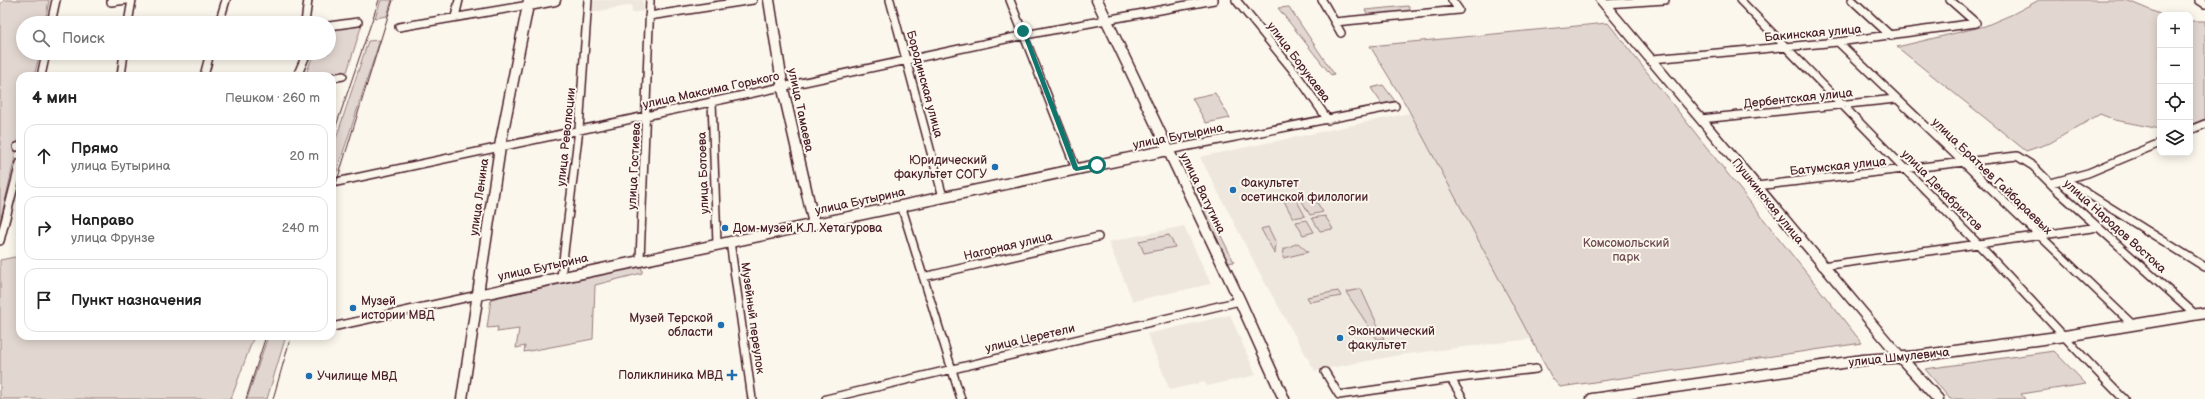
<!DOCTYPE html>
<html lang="ru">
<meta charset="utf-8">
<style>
:root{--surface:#fff;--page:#f6f6f6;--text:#222;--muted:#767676;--line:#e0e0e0}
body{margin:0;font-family:"Balsamiq Sans",sans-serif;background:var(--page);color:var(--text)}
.controls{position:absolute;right:12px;top:12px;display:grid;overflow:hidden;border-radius:8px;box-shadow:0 2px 10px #0003}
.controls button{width:36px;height:36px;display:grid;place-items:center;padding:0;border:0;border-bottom:1px solid var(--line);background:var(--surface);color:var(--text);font:20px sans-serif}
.stop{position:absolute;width:12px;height:12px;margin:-9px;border:3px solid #0f766e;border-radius:50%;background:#fff}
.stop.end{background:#0f766e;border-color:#fff;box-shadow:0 1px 4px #0008}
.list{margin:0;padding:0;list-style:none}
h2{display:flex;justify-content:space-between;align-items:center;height:52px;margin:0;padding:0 16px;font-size:17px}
h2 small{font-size:13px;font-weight:400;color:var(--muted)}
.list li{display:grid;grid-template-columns:26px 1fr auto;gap:12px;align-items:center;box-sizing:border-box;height:64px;margin:0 8px 8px;padding:0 8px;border:1px solid var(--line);border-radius:12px}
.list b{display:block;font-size:15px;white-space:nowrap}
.list p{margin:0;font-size:13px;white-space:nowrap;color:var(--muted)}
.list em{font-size:13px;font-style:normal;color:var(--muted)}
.icon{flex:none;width:22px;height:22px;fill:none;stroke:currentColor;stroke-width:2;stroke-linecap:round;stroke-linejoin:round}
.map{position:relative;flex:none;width:2205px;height:399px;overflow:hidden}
.search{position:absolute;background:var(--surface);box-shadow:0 2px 10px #0003;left:16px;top:16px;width:320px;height:44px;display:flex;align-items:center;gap:10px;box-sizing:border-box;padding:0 14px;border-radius:22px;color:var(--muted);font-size:15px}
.panel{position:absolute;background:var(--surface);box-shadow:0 2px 10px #0003;left:16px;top:72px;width:320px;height:268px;border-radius:12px}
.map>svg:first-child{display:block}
</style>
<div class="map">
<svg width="2205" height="399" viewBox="0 0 2205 399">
<rect width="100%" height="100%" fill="#fbf7ec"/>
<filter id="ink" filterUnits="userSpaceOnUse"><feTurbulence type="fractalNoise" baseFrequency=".025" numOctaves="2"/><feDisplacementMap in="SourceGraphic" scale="8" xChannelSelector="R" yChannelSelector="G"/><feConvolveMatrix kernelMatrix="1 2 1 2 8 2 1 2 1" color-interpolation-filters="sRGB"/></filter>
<g filter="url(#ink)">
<path fill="#eee7de" d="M589,0H643V11L632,13V5L589,13Z
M1410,113L1532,339L1399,355L1315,371L1264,281L1200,157Z
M1184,226L1211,284L1133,301L1108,242Z
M1230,315L1256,375L1207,386L1204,382L1170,390L1147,334Z"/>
<path fill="#e2d7d0" stroke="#967b7e" d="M4,0H49L45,23H23V53H40L34,76H20V135L0,223V5Z
M381,0H392L387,16L375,18Z
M2039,0H2126L2162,15H2160V129L2115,120L2100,114L2050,143L2026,151L1897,47L1985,26L2013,14Z
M1408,6L1413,13L1369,18L1365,10Z
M1289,7L1334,74L1331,75L1278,8Z
M2190,21H2205V119L2190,126Z
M1608,23L1862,343L1560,387L1552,378L1406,105L1370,46Z
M362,24L347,72L305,76L314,53H329V29Z
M380,40L335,177L332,178V151L368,41Z
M1383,85L1395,101L1382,104L1371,88Z
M1215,93L1230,118L1206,123L1192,98Z
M1178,162L1185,164L1234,262L1228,263Z
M1313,196L1323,212L1310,215L1300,198Z
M1296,199L1305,216L1293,218L1284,201Z
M1325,216L1333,229L1320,231L1312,218Z
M1307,220L1314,232L1303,235L1296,222Z
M1268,227L1276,243L1275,254L1261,229Z
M1169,235L1175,247L1144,253L1139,241Z
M1298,243L1308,252L1283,258L1284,249Z
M20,256V336H254L231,399H0V260Z
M642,264V273L595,285L593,339L524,352L525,346L516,348L519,329L497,332L498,327L487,328L491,299Z
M1361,289L1384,339H1377L1346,292Z
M1338,291L1341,296L1310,302L1307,297Z
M268,336H286L267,399H247Z
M2054,351L2086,384L2021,394L2025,399H1950L1925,369Z"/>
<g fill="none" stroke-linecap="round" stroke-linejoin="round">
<defs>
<path id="minor" d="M111,0V2L127,0
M890,0L943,197
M1010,0L1076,169
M1236,0L1297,75L1328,120
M1322,0L1341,33
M1740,0C1820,82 1900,163 1979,245C2028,296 2074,349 2124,399
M1852,0L1891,36
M1950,0L1976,23
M2199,0L2205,4
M1605,4L1665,0
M649,16L753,0
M455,17L459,0
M1335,22L1459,10L1452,0
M51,23L56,0
M128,23L132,0
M219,23L226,0
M305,23L308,0
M329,26L358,22
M399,27L529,5
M1838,42L2132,324
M1652,59L1838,42L1976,23
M41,76L46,53
M121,76L124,53
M204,76L210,53
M297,76L307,53
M332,78L343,76
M712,101L717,244
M1701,119L1896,99
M2190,130L2205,124
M17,147L20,146
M1168,150L1395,106
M2066,180L2205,267
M332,183L1025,35L1214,0
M2051,183L2088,173L2160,143
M1756,186L2017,156L2033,166L2059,192L2196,315
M901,205L961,399
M0,241L20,163
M730,241L752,399
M640,260L650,0
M1822,266L2099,227
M561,277L579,129L588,0
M923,277L1098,237
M332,327L478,295
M1325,372L1339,395L1451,379L1463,399
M1451,379L1536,369
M826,399L1240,301"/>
<path id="tertiary" d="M1601,0L1900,357"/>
<path id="secondary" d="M769,0L783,89L814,224
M1097,0L1240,301L1284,399
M529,5L555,0
M478,295L1168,150
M1900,357L1938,399
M462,399L501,141L529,0
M1592,399L1863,360L1918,356L2065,336L2205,313"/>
</defs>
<use href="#minor" stroke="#4a1f2b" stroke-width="10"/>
<use href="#tertiary" stroke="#4a1f2b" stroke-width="12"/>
<use href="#secondary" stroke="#4a1f2b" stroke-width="13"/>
<use href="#minor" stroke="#fbf7ec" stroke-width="7"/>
<use href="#tertiary" stroke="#fbf7ec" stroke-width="9"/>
<use href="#secondary" stroke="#fbf7ec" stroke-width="10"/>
<path stroke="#4a1f2b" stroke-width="1" d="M332,138L379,0
M332,197L393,0
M246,399L266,336
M273,399L291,336"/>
</g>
</g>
<path fill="#0f766e" d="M1021,30L1026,31L1078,167L1097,163L1099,164V167L1076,171L1073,169Z"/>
<g fill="#1f6fb2" stroke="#fbf7ec" stroke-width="1.5">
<circle cx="995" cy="167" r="4"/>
<circle cx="1233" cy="190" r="4"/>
<circle cx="725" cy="228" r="4"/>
<circle cx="353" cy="308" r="4"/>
<circle cx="721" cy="325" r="4"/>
<circle cx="1340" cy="338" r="4"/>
<path d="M730 369h4v4h4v4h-4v4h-4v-4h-4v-4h4z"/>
<circle cx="309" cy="376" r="4"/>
</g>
<g text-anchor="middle" stroke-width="4" stroke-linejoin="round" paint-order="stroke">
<g font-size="12" fill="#4a1f2b" stroke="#fbf7ec">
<text transform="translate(1813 33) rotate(-5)" y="4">Бакинская улица</text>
<text transform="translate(1299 62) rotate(53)" y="4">улица Борукаева</text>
<text transform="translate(925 84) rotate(75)" y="4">Бородинская улица</text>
<text transform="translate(711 90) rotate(-12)" y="4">улица Максима Горького</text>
<text transform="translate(1798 98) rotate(-6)" y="4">Дербентская улица</text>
<text transform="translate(801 110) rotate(78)" y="4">улица Тамаева</text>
<text transform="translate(1178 136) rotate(-11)" y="4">улица Бутырина</text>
<text transform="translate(566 137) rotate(-84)" y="4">улица Революции</text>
<text transform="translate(634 166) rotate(-87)" y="4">улица Гостиева</text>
<text transform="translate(1838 166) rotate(-6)" y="4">Батумская улица</text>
<text transform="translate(703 173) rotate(-92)" y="4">улица Ботоева</text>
<text transform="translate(1992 176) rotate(44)" y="4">улица Братьев Гайбараевых</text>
<text transform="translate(1942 190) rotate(45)" y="4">улица Декабристов</text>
<text transform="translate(1203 193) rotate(64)" y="4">улица Ватутина</text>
<text transform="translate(479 197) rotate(-82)" y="4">улица Ленина</text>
<text transform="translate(860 201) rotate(-12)" y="4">улица Бутырина</text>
<text transform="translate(1768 201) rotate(51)" y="4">Пушкинская улица</text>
<text transform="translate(2115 226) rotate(42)" y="4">улица Народов Востока</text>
<text transform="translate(1008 246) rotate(-13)" y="4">Нагорная улица</text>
<text transform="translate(543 267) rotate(-12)" y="4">улица Бутырина</text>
<text transform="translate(753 318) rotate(82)" y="4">Музейный переулок</text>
<text transform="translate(1030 338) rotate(-13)" y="4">улица Церетели</text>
<text transform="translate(1899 357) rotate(-6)" y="4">улица Шмулевича</text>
</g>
<g font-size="12" fill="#4a1f2b" stroke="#fbf7ec" text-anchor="start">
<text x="987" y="164" text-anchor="end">Юридический<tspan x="987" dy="14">факультет СОГУ</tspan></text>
<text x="1241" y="187">Факультет<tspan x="1241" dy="14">осетинской филологии</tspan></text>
<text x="733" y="232">Дом-музей К.Л. Хетагурова</text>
<text x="361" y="305">Музей<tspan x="361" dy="14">истории МВД</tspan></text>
<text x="713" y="322" text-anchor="end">Музей Терской<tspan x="713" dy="14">области</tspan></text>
<text x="1348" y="335">Экономический<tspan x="1348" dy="14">факультет</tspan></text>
<text x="723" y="379" text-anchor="end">Поликлиника МВД</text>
<text x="317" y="380">Училище МВД</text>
</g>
<g font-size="12" fill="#704d54" stroke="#fbf7ec">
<text x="1626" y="247">Комсомольский<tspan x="1626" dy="14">парк</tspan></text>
</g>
</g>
</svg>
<div class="controls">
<button>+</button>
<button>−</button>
<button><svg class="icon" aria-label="locate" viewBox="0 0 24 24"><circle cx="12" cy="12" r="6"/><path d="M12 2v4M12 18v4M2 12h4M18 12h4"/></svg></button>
<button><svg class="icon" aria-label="layers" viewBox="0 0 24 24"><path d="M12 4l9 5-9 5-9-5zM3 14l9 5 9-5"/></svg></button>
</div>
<div class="stop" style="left:1097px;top:165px"></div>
<div class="stop end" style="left:1023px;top:31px"></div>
<div class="search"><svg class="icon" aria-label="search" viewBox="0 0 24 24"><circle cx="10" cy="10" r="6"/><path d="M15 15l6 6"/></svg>Поиск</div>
<section class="panel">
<h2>4 мин<small>Пешком · 260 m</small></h2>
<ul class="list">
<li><svg class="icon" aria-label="ahead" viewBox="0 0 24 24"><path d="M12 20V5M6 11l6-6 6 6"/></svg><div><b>Прямо</b><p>улица Бутырина</p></div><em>20 m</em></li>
<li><svg class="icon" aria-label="right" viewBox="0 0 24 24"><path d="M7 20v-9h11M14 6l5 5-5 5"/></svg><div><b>Направо</b><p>улица Фрунзе</p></div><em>240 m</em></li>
<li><svg class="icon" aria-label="arrive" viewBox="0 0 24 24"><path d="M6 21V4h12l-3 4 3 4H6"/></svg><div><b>Пункт назначения</b></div></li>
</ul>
</section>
</div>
